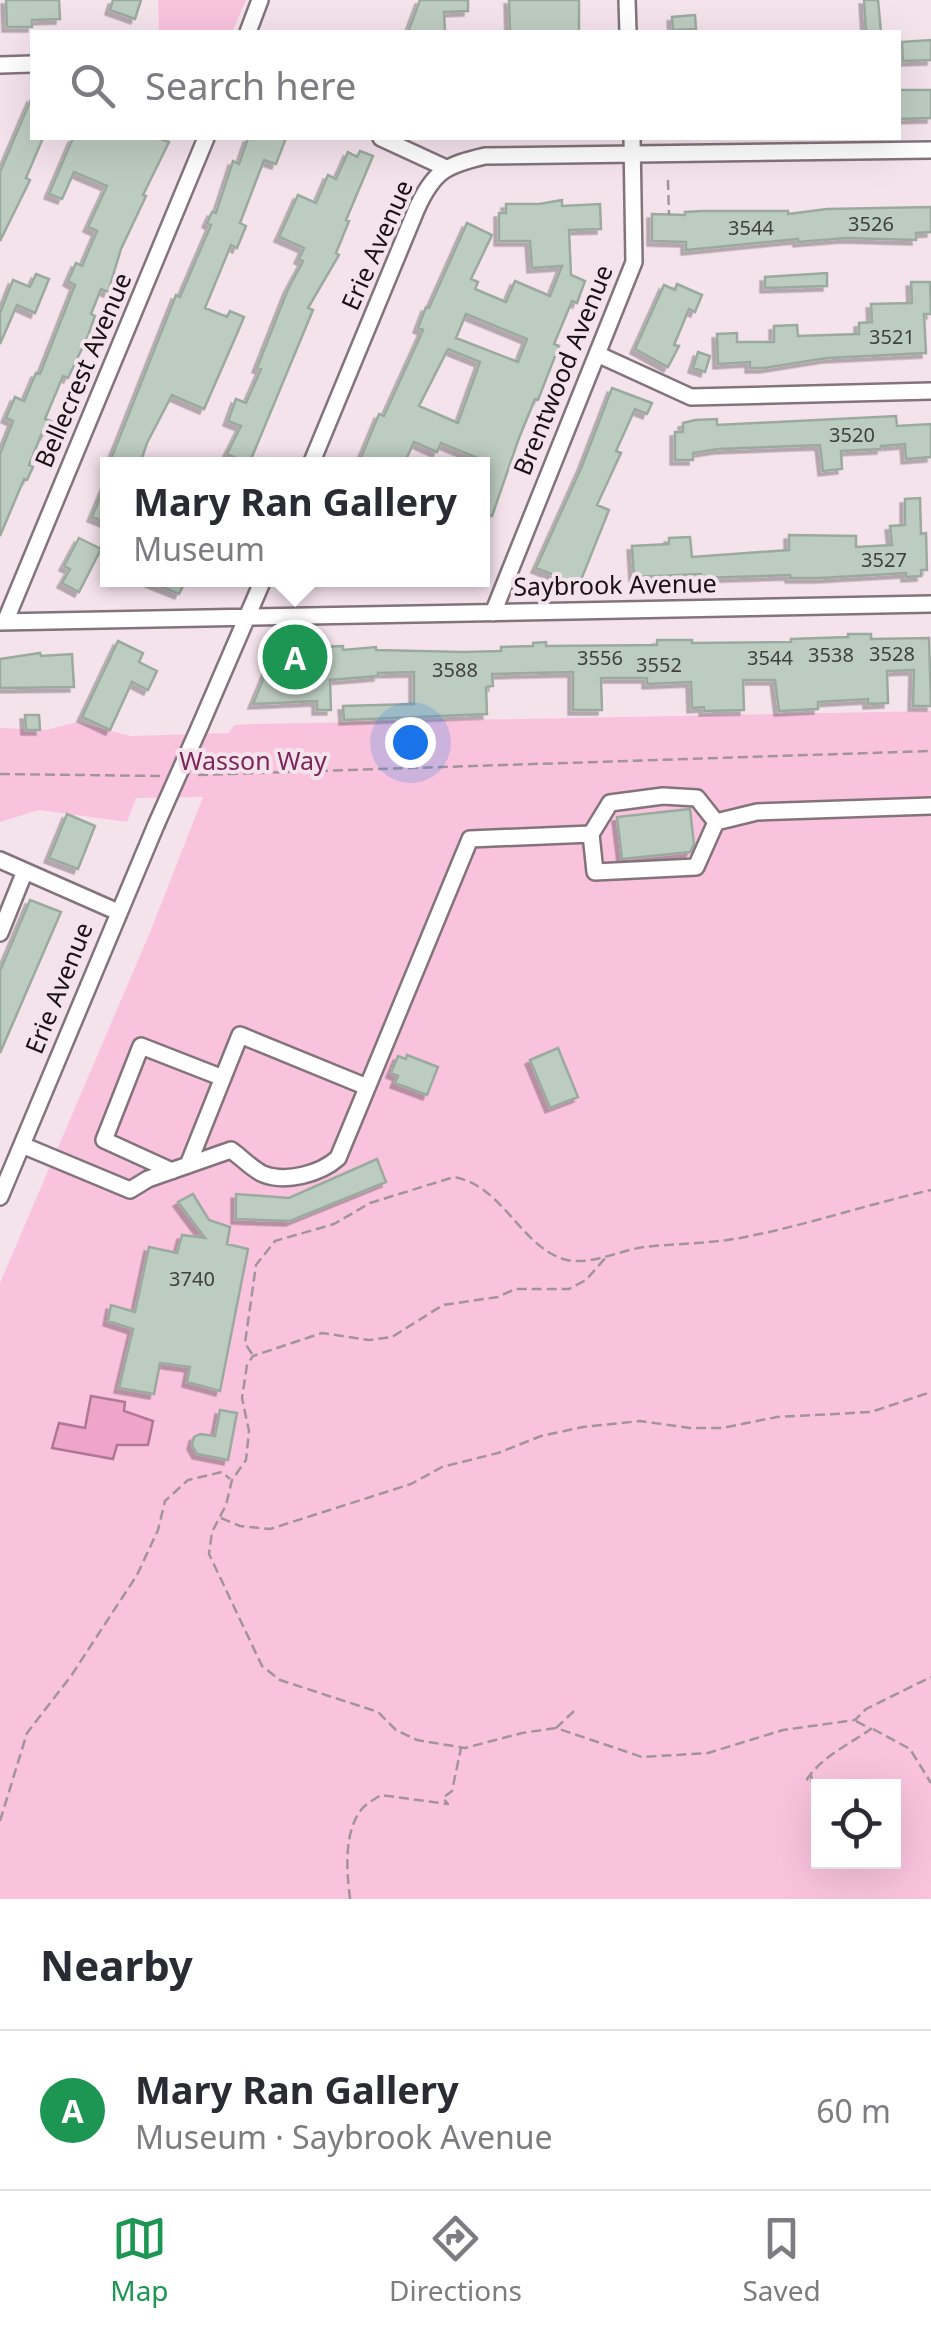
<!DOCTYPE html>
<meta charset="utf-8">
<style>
:root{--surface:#fff;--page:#f7f7f7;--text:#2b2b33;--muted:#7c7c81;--line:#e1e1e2;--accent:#1d9653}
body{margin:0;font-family:"Noto Sans",sans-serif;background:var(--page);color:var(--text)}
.controls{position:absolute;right:30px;bottom:30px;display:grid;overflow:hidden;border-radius:0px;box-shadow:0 10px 40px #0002}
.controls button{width:90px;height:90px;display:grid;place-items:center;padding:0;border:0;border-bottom:2px solid var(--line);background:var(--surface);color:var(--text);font:50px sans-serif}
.you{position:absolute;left:410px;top:742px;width:35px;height:35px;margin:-25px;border:8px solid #fff;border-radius:50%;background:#1a73e8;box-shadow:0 0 0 15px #1a73e833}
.badge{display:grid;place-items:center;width:65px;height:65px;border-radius:50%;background:var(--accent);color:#fff;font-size:32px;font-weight:700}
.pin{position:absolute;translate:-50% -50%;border:5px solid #fff;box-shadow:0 2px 10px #0006}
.popup{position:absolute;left:100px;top:457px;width:390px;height:130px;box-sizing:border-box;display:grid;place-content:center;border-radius:0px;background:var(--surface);filter:drop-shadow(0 2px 8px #0005);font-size:32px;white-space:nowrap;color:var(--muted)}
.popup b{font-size:38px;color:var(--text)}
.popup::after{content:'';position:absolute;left:50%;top:100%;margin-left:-20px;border:20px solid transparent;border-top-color:var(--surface)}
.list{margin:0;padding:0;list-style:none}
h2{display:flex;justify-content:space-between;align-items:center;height:130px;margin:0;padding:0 40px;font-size:42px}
h2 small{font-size:32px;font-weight:400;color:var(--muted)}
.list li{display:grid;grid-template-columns:65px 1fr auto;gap:30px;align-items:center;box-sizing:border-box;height:160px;padding:0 40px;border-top:2px solid var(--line)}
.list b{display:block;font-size:38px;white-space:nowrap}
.list p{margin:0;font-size:32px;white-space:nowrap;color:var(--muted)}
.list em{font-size:32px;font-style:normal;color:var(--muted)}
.icon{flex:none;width:55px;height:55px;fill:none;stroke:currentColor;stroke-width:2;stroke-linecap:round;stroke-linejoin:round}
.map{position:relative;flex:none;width:931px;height:1899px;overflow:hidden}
.search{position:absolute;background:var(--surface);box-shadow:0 10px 40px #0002;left:30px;right:30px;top:30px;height:110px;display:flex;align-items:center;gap:25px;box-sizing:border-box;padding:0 35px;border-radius:0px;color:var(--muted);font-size:38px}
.sheet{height:290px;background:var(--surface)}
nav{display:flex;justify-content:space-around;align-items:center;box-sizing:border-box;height:140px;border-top:2px solid var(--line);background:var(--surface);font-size:28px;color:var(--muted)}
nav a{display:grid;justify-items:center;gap:5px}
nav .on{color:var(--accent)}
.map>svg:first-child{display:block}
</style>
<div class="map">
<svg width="931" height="1899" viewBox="0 0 931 1899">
<defs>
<filter id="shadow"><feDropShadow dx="-4.5" dy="4.5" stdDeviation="0" flood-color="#0004"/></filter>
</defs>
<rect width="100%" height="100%" fill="#f5e3ec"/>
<path fill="#f9c3dd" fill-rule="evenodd" d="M158,0H246L232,32H159Z
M931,711V1899H0V1283L151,930L203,797L136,798L127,822L39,810L0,822V728L46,730L77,722L130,736L229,733L234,725L255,724ZM818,1786H894V1862H818Z"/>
<path fill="#efa4ca" stroke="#ae7894" stroke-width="2.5" d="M91,1396L125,1402L124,1411L153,1421L148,1445H117L113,1459L52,1448L59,1423L85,1428Z"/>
<path fill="#bdccc1" stroke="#9baa9f" stroke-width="2.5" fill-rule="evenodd" filter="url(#shadow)" d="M6,0H59L60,19L32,20V27H7Z
M113,0H141L135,19L110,10Z
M420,0H468V11L444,12L445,32H408Z
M509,0H579V32H510Z
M864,0H878L881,32H866Z
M695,15L696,29L673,30L672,17Z
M931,40V60L903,61L902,42Z
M898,90H931V118L898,119Z
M32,97V138H43L26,178L30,180L0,241V172Z
M73,138H158L169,142L143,195L146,196L121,249L108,292L101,289L91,314L95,316L88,336L68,378L63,376L45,419L51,421L45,435L42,433L29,465L33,467L27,480L24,479L0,536V454L13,421L6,418L15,397L24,401L36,373L40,374L75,285L68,281L76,263L82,266L97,231L88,227L107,186L74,172L62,199L49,194Z
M248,138H286L276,164L264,160L240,223L246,226L237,248L231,245L205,308L227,317L230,311L244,317L239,329L204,409L172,395L147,443L140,464H109L176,295L180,297L211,225L207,223L212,212L216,213L233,161L239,164Z
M360,151L373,156L346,220L349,221L336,253L339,255L308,308L313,310L249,464L227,454L241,426L228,421L236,399L246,403L261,369L257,368L288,289L303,261L299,259L304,248L279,237L298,195L316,203L328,175L336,179L348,152L357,157Z
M562,200V206L600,204L601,229L569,230L571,275L585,281L577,303L572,301L554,344L559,346L538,400L535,399L519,438L492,516L482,512V464H474L478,458L441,443L437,452L414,442L404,464H370L360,460L379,414L384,416L423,330L418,328L426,307L429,308L467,223L492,235L471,279L478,282L475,289L506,302L515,281L550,296L562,266L532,268L530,241H499V213H506V204H539ZM466,314L527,339L518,362L456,338ZM448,349L480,362L458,423L419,406Z
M931,207V232L916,233V240L846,238L798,242V239L686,250V242L652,241V214L685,215V212L703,211H788V214L827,209Z
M827,273V286L765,288V277Z
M36,274L49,279L35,313L17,305L0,344V313L13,280L30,287Z
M911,282H930L931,314H924L926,353L827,358L764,368H750V362L718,364L717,334L737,333V342H774V326L797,325L798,336L859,334V323L872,322L871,304L912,303Z
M677,284L702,295L695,312L689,309L674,345L679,346L668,367L635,349L664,285L675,290Z
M698,352L710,356L705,372L693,368Z
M612,388L652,403L647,414L635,409L616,451L621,453L597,505L609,510L579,585L536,568L582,466Z
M896,416L897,426L931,424V457L906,459L905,444L881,446V449L841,451L842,469L823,471L820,445L718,449L693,453V460H675V432H683V423L695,420L717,419V425Z
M107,481H108V523L92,517Z
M920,498L921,534L926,533L927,570H921V576L906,577V573L820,578H790V575L701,578V574L634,577L632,546L669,544V538L690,537L692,557L789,550V535L856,536V547L892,545L890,526L905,525V499Z
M79,538L101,549L79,592L62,583L70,569L64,566Z
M145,580H186L179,594Z
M848,634H871V639L929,638L931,706H913L914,670L887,671L888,703L868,704V699L818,702V709L779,711L775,680H743L744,710L704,711V707L692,708L691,682L647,684V678H601L602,710H573V672L492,674L493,686L486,687L487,714L344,720L343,706L414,704V672L378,673V676L330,680L331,710H317V701L253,704L279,640L286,636L318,637V647L343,646V650L376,647V650L464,652L501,651V647L533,646V643L546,642V646L657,645V640H692V643L791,642V639L848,637Z
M118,641L143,653L139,662L157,671L148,690L132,682L110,730L82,717Z
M40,653L41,656L72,654L74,687L0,688V659Z
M25,715H39L40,730H26Z
M690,809L694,844L690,852L622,859L617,817Z
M67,814L95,826L78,869L49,858Z
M30,900L61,912L0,1053V971Z
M558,1048L578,1097L550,1108L530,1060Z
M407,1055L438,1067L427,1095L395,1083L398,1076L391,1073L398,1056L406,1059Z
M377,1159L386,1182L290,1221L236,1219V1194L289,1198Z
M193,1194L209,1220L230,1227L227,1244L248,1249L220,1391L187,1382L190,1367L160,1363L154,1394L119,1388L133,1329L108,1321L111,1305L135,1312L149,1247L177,1253L182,1235L205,1238L178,1202Z
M220,1410L237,1413L228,1460L197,1454L192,1445L194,1437L200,1434L215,1436Z"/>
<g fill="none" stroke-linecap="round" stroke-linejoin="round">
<defs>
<path id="minor" d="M627,0L628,32
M248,32L260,0
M0,65L32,64
M381,138L446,168
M597,354L691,397L931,391
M311,464L417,208C434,171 446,165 485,156L931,150
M493,613L634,262L632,138
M0,622L931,604
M5,622L206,138
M200,726L263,580
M591,834L610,803L663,796L697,798L716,822
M0,860L118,912
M0,933L25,871
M22,1145L130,1190L148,1179L231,1150C241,1157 252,1169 263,1174C286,1183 320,1174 338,1158L470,839L591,834L595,872L696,867L716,822L757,812L931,806
M188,1165L240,1035L367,1087
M172,1171L104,1140L141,1046L223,1078
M0,1197L156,825"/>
</defs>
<use href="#minor" stroke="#83747b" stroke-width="20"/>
<path stroke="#a2949b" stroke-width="2.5" stroke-dasharray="10 5" stroke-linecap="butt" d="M668,180L669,215
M0,774L160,776
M198,775L931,751
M252,1354L245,1343L256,1265L275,1241L334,1224L370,1203L454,1177C503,1186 519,1244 563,1259C589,1267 619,1250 645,1247C678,1243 712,1244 745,1237C807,1225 869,1204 931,1190
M221,1518L240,1526L270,1529L411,1484L442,1467L498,1453L541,1436L583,1427L640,1421L690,1428H722L777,1417L871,1412L931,1392
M574,1711L556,1728L642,1757L708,1753L783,1730L855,1720L866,1709L931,1677
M556,1728L522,1733L465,1748L417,1740L396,1730L378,1712L280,1680L262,1666L209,1554L212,1532L226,1505L232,1480L246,1460L249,1431L242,1398L247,1365L253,1356L322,1333L369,1340L392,1337L443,1305L498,1297L515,1289H569L586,1280L608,1255
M873,1729L910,1749L931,1783
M811,1773L812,1783L807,1779C823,1756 848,1745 871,1729L856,1721
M0,1821L27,1733L71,1676L137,1575L158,1530L165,1501L188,1480L222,1472L230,1479
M350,1899C347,1872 343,1834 361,1810C365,1804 375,1799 381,1795L448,1804L443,1798L452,1791L461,1748"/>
<use href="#minor" stroke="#fff" stroke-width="15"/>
<defs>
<path id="minor-bridge" d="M156,825L200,726"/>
</defs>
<use href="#minor-bridge" stroke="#83747b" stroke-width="20" stroke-linecap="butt"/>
<use href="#minor-bridge" stroke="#fff" stroke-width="15"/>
</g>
<g text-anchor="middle" stroke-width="8" stroke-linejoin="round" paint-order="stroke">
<g font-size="20" fill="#414040">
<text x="871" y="231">3526</text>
<text x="751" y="235">3544</text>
<text x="892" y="344">3521</text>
<text x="852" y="442">3520</text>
<text x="884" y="567">3527</text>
<text x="892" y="661">3528</text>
<text x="831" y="662">3538</text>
<text x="600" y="665">3556</text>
<text x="770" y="665">3544</text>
<text x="659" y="672">3552</text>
<text x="455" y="677">3588</text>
<text x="192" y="1286">3740</text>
</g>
<g font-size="25" fill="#181215" stroke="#f5e3ec">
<text transform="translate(377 245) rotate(-66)" y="9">Erie Avenue</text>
<text transform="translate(83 370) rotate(-67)" y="9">Bellecrest Avenue</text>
<text transform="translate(563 370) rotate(-68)" y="9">Brentwood Avenue</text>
<text transform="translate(615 585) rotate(-1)" y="9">Saybrook Avenue</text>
<text transform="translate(59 988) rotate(-68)" y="9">Erie Avenue</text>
</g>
<g font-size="25" fill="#7c2759" stroke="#f5e3ec">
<text x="253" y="770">Wasson Way</text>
</g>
</g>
</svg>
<div class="controls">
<button><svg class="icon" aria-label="locate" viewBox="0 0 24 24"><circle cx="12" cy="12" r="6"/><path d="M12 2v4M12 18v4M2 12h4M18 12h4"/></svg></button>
</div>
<div class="you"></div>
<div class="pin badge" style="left:295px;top:657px">A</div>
<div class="popup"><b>Mary Ran Gallery</b>Museum</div>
<div class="search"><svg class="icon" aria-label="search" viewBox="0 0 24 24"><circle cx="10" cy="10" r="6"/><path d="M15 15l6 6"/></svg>Search here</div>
</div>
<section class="sheet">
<h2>Nearby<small></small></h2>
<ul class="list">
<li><span class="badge">A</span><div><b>Mary Ran Gallery</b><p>Museum · Saybrook Avenue</p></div><em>60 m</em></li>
</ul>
</section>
<nav>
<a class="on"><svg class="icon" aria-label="map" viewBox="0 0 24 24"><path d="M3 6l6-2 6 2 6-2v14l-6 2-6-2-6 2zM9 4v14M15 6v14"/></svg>Map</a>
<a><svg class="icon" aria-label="directions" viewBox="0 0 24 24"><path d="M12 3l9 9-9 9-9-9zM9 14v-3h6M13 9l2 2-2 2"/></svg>Directions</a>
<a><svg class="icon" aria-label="saved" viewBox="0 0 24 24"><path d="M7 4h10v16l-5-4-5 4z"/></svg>Saved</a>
</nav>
